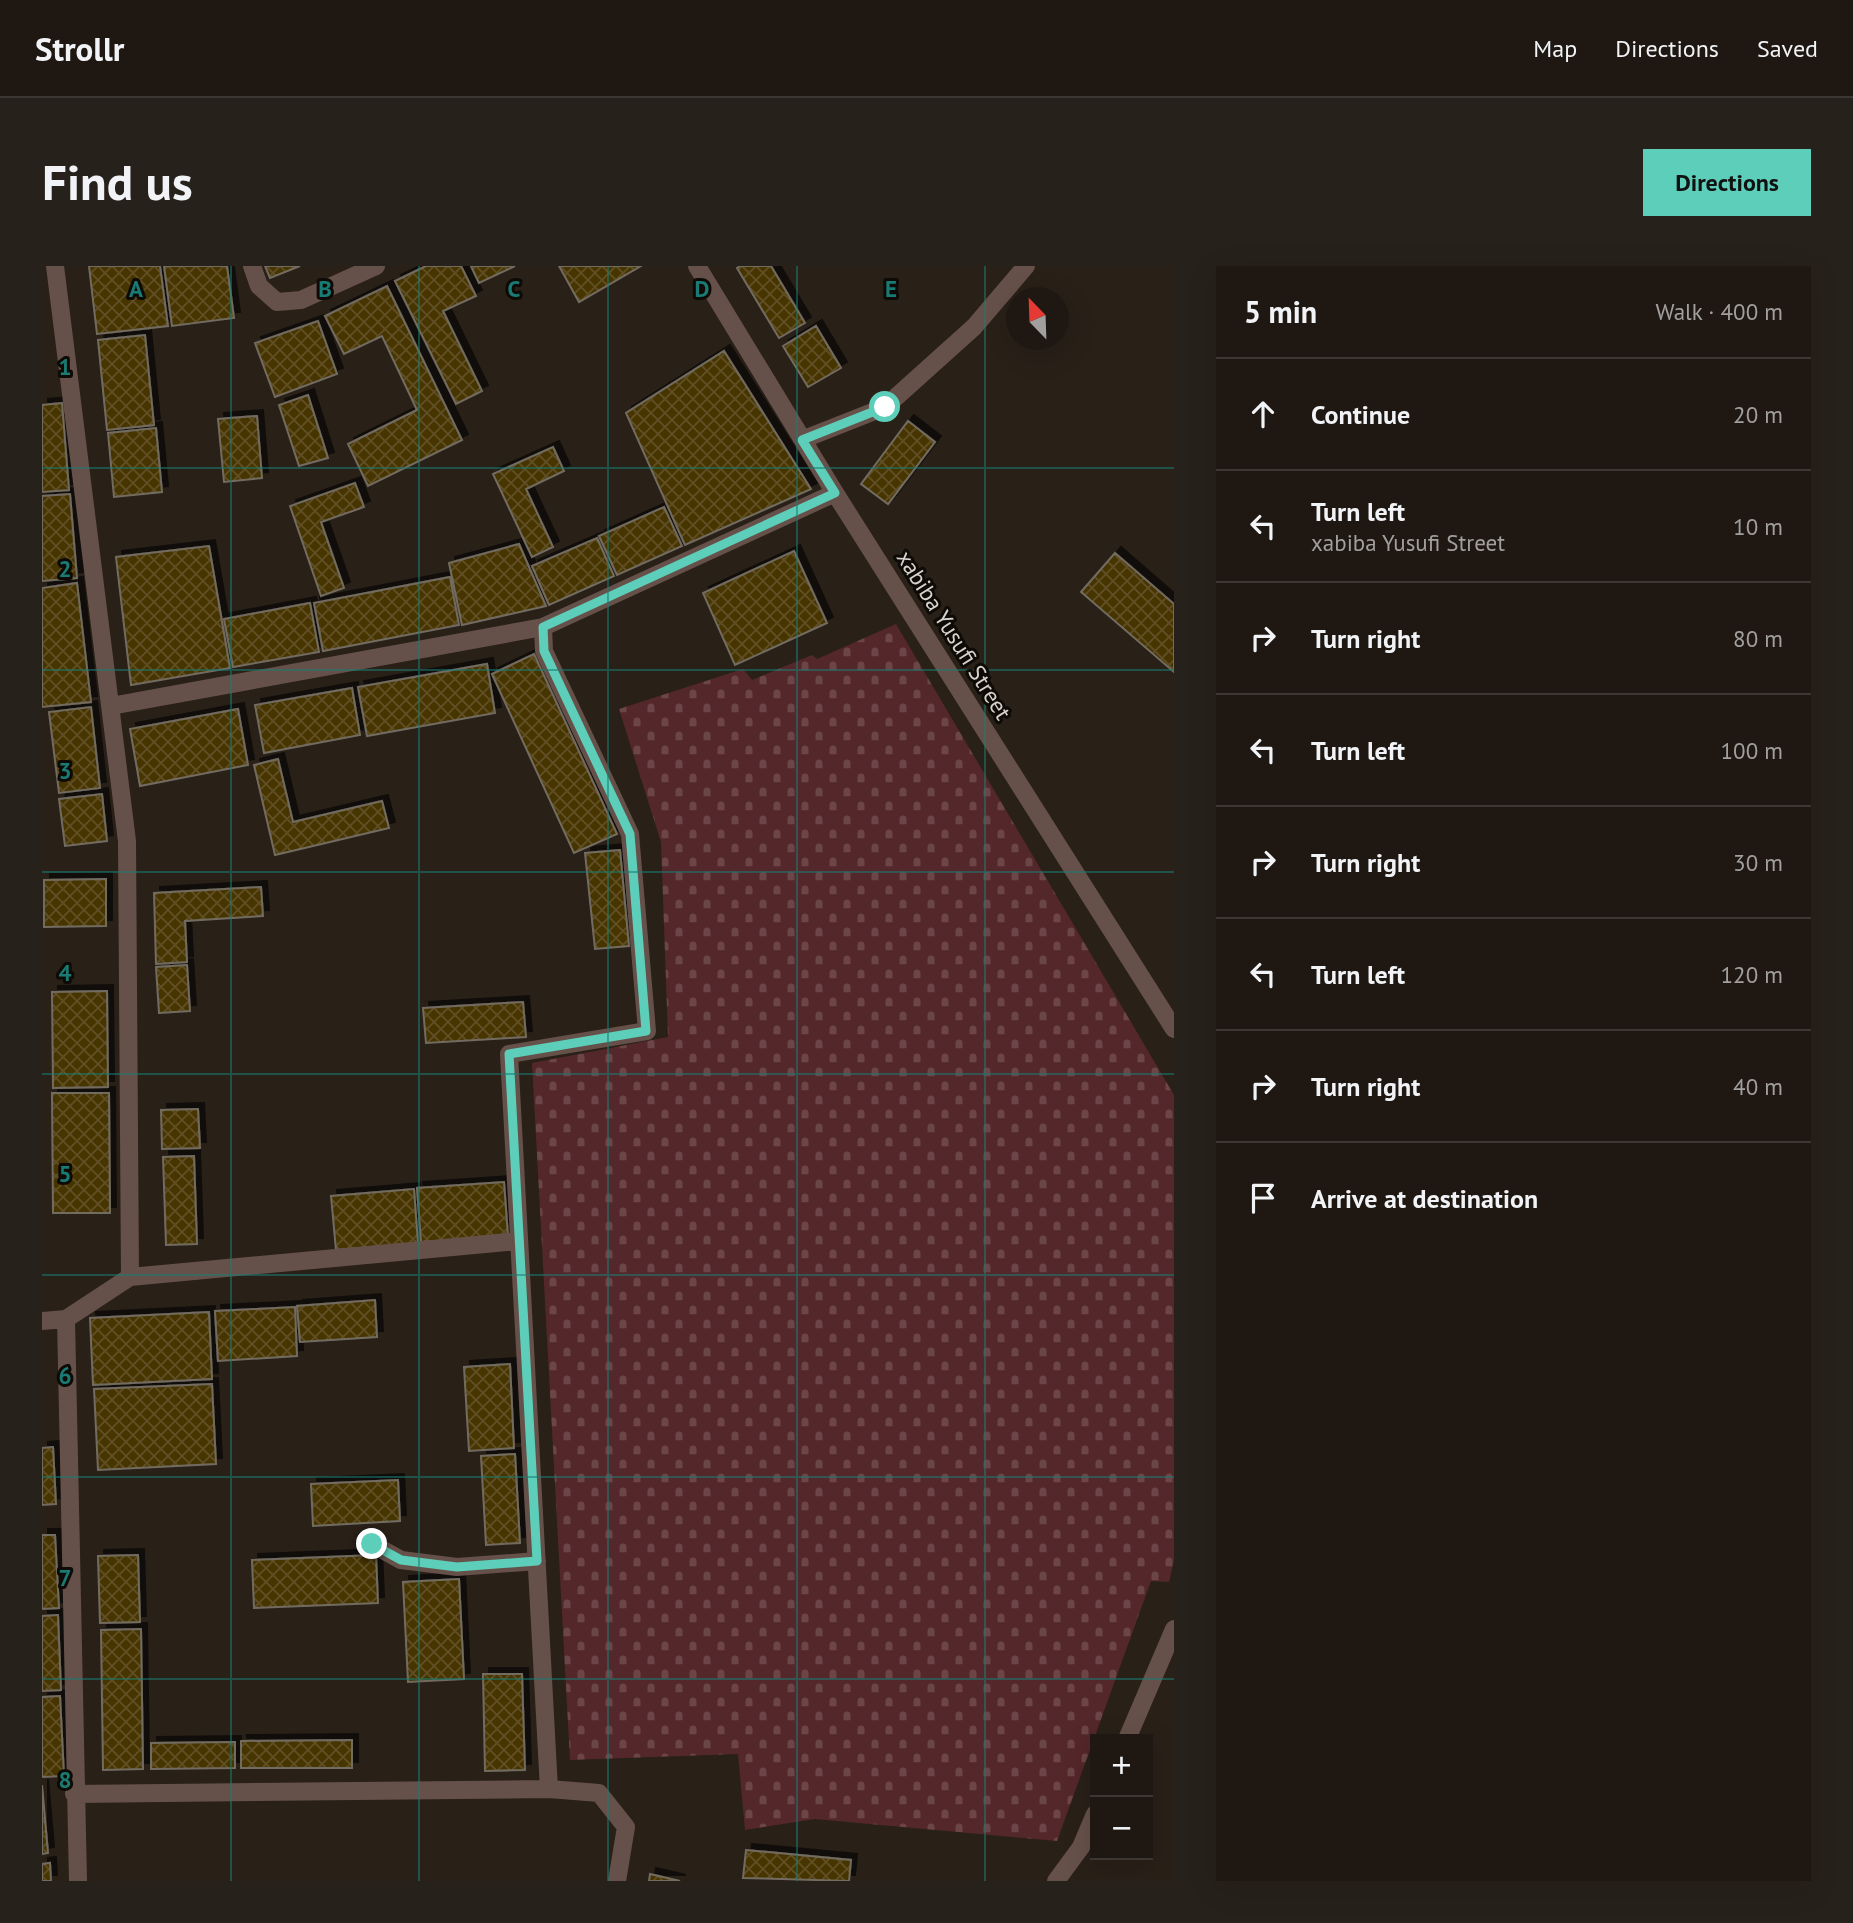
<!DOCTYPE html>
<meta charset="utf-8">
<style>
:root{--surface:#1f1812;--page:#27211b;--text:#f1f3f6;--muted:#a1a09f;--line:#3c3732;--accent:#5dceb9}
body{margin:0;font-family:"PT Sans",sans-serif;background:var(--page);color:var(--text)}
.controls{position:absolute;right:21px;bottom:21px;display:grid;overflow:hidden;border-radius:0px;box-shadow:0 7px 28px #0002}
.controls button{width:63px;height:63px;display:grid;place-items:center;padding:0;border:0;border-bottom:2px solid var(--line);background:var(--surface);color:var(--text);font:35px sans-serif}
.compass{position:absolute;left:964px;top:21px;width:63px;height:63px;border-radius:50%;background:var(--surface);box-shadow:0 7px 28px #0002;rotate:337deg}
.stop{position:absolute;width:21px;height:21px;margin:-16px;border:5px solid #5dceb9;border-radius:50%;background:#fff}
.stop.end{background:#5dceb9;border-color:#fff;box-shadow:0 2px 7px #0008}
.list{margin:0;padding:0;list-style:none}
h2{display:flex;justify-content:space-between;align-items:center;height:91px;margin:0;padding:0 28px;font-size:30px}
h2 small{font-size:23px;font-weight:400;color:var(--muted)}
.list li{display:grid;grid-template-columns:46px 1fr auto;gap:21px;align-items:center;box-sizing:border-box;height:112px;padding:0 28px;border-top:2px solid var(--line)}
.list b{display:block;font-size:26px;white-space:nowrap}
.list p{margin:0;font-size:23px;white-space:nowrap;color:var(--muted)}
.list em{font-size:23px;font-style:normal;color:var(--muted)}
.icon{flex:none;width:38px;height:38px;fill:none;stroke:currentColor;stroke-width:2;stroke-linecap:round;stroke-linejoin:round}
.map{position:relative;flex:none;width:1132px;height:1615px;overflow:hidden;border-radius:0px}
header{display:flex;align-items:center;gap:42px;box-sizing:border-box;height:98px;padding:0 35px;background:var(--surface);border-bottom:2px solid var(--line)}
header strong{font-size:33px}
nav{display:flex;gap:38px;margin-inline-start:auto;font-size:24px}
.intro{display:flex;align-items:center;justify-content:space-between;box-sizing:border-box;height:168px;padding:0 42px}
h1{margin:0;font-size:49px}
.button{padding:18px 32px;border-radius:0px;background:var(--accent);color:#111;font-size:24px;font-weight:700}
main{display:flex;gap:42px;padding:0 42px}
aside{flex:1;background:var(--surface);border-radius:0px;box-shadow:0 7px 28px #0002}
.map>svg:first-child{display:block}
</style>
<header>
<strong>Strollr</strong>
<nav><a>Map</a><a>Directions</a><a>Saved</a></nav>
</header>
<div class="intro"><h1>Find us</h1><a class="button">Directions</a></div>
<main>
<div class="map">
<svg width="1132" height="1615" viewBox="0 0 1132 1615">
<defs>
<pattern id="cemetery-stones" width="16" height="16" patternUnits="userSpaceOnUse" patternTransform="scale(1.75)"><rect width="16" height="16" fill="#54272a"/><path d="M2 7V4a2 2 0 0 1 4 0v3zM10 15v-3a2 2 0 0 1 4 0v3z" fill="#6c4548"/></pattern>
<pattern id="building-cross-hatch" width="8" height="8" patternUnits="userSpaceOnUse" patternTransform="scale(1.75)"><rect width="8" height="8" fill="#473402"/><path d="M0 0l8 8M0 8l8-8" fill="none" stroke="#615026"/></pattern>
<filter id="shadow"><feDropShadow dx="6" dy="-6" stdDeviation="0" flood-color="#0009"/></filter>
</defs>
<rect width="100%" height="100%" fill="#292018"/>
<path fill="url(#cemetery-stones)" d="M854,358L1132,829V1294L1127,1316L1109,1315L1015,1575L773,1553L703,1564L696,1488L528,1494L490,797L626,771L619,576L577,443L701,403L710,414L770,389L775,393Z"/>
<path fill="url(#building-cross-hatch)" stroke="#726c60" stroke-width="2" filter="url(#shadow)" d="M47,0H118L126,60L55,68Z
M122,0H185L192,52L130,60Z
M223,0H258L228,12Z
M384,0H419L434,30L401,45L440,125L414,138L353,15Z
M429,0H473L437,17Z
M517,0H599L537,36Z
M698,0H729L763,57L737,72L695,2Z
M345,20L420,174L326,220L306,178L375,144L340,70L302,88L283,50Z
M276,55L295,108L233,131L213,77Z
M774,60L799,102L766,121L741,80Z
M103,69L112,159L65,164L56,74Z
M682,85L769,223L643,279L584,147Z
M266,129L286,192L257,200L237,139Z
M20,137L27,224L0,226V139Z
M215,150L220,212L182,216L176,153Z
M866,155L893,176L846,238L819,218Z
M114,162L120,226L72,231L66,167Z
M511,181L522,205L484,223L511,281L490,291L451,208Z
M313,217L322,241L279,256L302,322L279,330L248,240Z
M28,228L35,312L0,315V230Z
M622,241L640,280L575,309L557,270Z
M555,272L572,310L507,339L490,300Z
M477,278L504,340L420,359L407,297Z
M167,280L188,402L89,419L74,291Z
M752,285L785,357L693,399L661,327Z
M1073,287L1132,338V406L1039,326Z
M408,311L417,359L281,385L272,337Z
M35,317L49,436L0,441V322Z
M268,337L277,386L191,401L182,353Z
M492,388L575,568L532,587L450,408Z
M445,398L453,447L325,470L316,421Z
M310,422L318,469L222,487L213,439Z
M49,441L58,522L17,527L7,446Z
M196,443L206,499L98,520L88,463Z
M236,493L251,556L340,535L347,562L233,589L212,499Z
M60,528L65,575L23,580L17,533Z
M578,584L587,680L553,683L543,587Z
M64,613V660L2,661V614Z
M219,621L221,650L143,655L145,696L114,698L112,627Z
M145,699L148,745L117,747L114,701Z
M65,725L66,821L11,822L10,726Z
M481,736L484,771L384,777L381,742Z
M10,827H67L68,947H11Z
M156,843L158,882L120,883L119,844Z
M152,890L155,978L124,979L121,891Z
M462,916L466,970L379,976L375,922Z
M372,923L376,977L294,984L289,930Z
M333,1034L335,1071L258,1076L255,1040Z
M253,1041L255,1090L176,1095L173,1045Z
M167,1046L170,1113L51,1119L48,1052Z
M468,1098L472,1182L427,1185L422,1101Z
M170,1118L174,1198L56,1204L52,1123Z
M11,1181L14,1238L0,1239V1182Z
M473,1188L478,1277L444,1279L439,1190Z
M356,1214L358,1255L271,1260L269,1218Z
M0,1269H13L17,1342L0,1343Z
M96,1289L98,1356L58,1357L56,1290Z
M334,1289L336,1337L212,1342L210,1294Z
M417,1313L422,1413L366,1416L361,1316Z
M16,1349L19,1424L0,1425V1350Z
M99,1363L101,1503L61,1504L59,1364Z
M441,1408H480L483,1504L443,1505Z
M18,1430L22,1510L0,1511V1431Z
M310,1474V1502H199V1475Z
M193,1476V1502L109,1503V1477Z
M0,1519L6,1587L0,1588Z
M704,1584L809,1594L807,1615L701,1612Z
M8,1597L9,1615H0V1598Z
M608,1608L638,1615H607Z"/>
<g fill="none" stroke-linecap="round" stroke-linejoin="round">
<path stroke="#66514a" stroke-width="18" d="M13,0L85,575L88,1011
M210,0L217,20L235,36L259,34L334,0
M655,0L793,227L1132,763
M762,173L843,141L932,61L984,0
M501,361L502,385L588,568L605,765L467,788L507,1523L557,1527L584,1561L575,1615
M69,440L501,361L793,227
M24,1053L36,1615
M0,1055L24,1053L88,1011L476,975
M330,1278L359,1294L415,1301L495,1295
M1085,1473L1132,1363
M32,1528L507,1523
M1014,1615L1039,1581L1053,1548"/>
</g>
<g fill="none" stroke-linecap="round" stroke-linejoin="round">
<path stroke="#5dceb9" stroke-width="9" d="M330,1278L359,1294L415,1301L495,1295L467,788L604,765L588,568L502,385L501,361L793,227L760,174L843,141"/>
</g>
<path fill="none" stroke="#197b73" stroke-width="2" stroke-opacity="0.55" d="M189,0V1615M377,0V1615M566,0V1615M755,0V1615M943,0V1615M0,202H1132M0,404H1132M0,606H1132M0,808H1132M0,1009H1132M0,1211H1132M0,1413H1132"/>
<g text-anchor="middle" stroke-width="6" stroke-linejoin="round" paint-order="stroke">
<g font-size="23" fill="#d8d2cd" stroke="#0e0b07">
<text transform="translate(912 369) rotate(58)" y="8">xabiba Yusufi Street</text>
</g>
</g>
<g font-size="23" text-anchor="middle" font-weight="bold" fill="#197b73" stroke="#0e0b07" stroke-width="6" stroke-linejoin="round" paint-order="stroke">
<text x="94" y="31">A</text>
<text x="283" y="31">B</text>
<text x="472" y="31">C</text>
<text x="660" y="31">D</text>
<text x="849" y="31">E</text>
<text x="23" y="109">1</text>
<text x="23" y="311">2</text>
<text x="23" y="513">3</text>
<text x="23" y="715">4</text>
<text x="23" y="916">5</text>
<text x="23" y="1118">6</text>
<text x="23" y="1320">7</text>
<text x="23" y="1522">8</text>
</g>
</svg>
<div class="controls">
<button>+</button>
<button>−</button>
</div>
<svg class="compass" viewBox="-18 -18 36 36"><path d="M0-13l5 13h-10z" fill="#e53935"/><path d="M0 13l5-13h-10z" fill="#a1a09f"/></svg>
<div class="stop" style="left:843px;top:141px"></div>
<div class="stop end" style="left:330px;top:1278px"></div>
</div>
<aside>
<h2>5 min<small>Walk · 400 m</small></h2>
<ul class="list">
<li><svg class="icon" aria-label="ahead" viewBox="0 0 24 24"><path d="M12 20V5M6 11l6-6 6 6"/></svg><div><b>Continue</b></div><em>20 m</em></li>
<li><svg class="icon" aria-label="left" viewBox="0 0 24 24"><path d="M17 20v-9H6M10 6l-5 5 5 5"/></svg><div><b>Turn left</b><p>xabiba Yusufi Street</p></div><em>10 m</em></li>
<li><svg class="icon" aria-label="right" viewBox="0 0 24 24"><path d="M7 20v-9h11M14 6l5 5-5 5"/></svg><div><b>Turn right</b></div><em>80 m</em></li>
<li><svg class="icon" aria-label="left" viewBox="0 0 24 24"><path d="M17 20v-9H6M10 6l-5 5 5 5"/></svg><div><b>Turn left</b></div><em>100 m</em></li>
<li><svg class="icon" aria-label="right" viewBox="0 0 24 24"><path d="M7 20v-9h11M14 6l5 5-5 5"/></svg><div><b>Turn right</b></div><em>30 m</em></li>
<li><svg class="icon" aria-label="left" viewBox="0 0 24 24"><path d="M17 20v-9H6M10 6l-5 5 5 5"/></svg><div><b>Turn left</b></div><em>120 m</em></li>
<li><svg class="icon" aria-label="right" viewBox="0 0 24 24"><path d="M7 20v-9h11M14 6l5 5-5 5"/></svg><div><b>Turn right</b></div><em>40 m</em></li>
<li><svg class="icon" aria-label="arrive" viewBox="0 0 24 24"><path d="M6 21V4h12l-3 4 3 4H6"/></svg><div><b>Arrive at destination</b></div></li>
</ul>
</aside>
</main>
